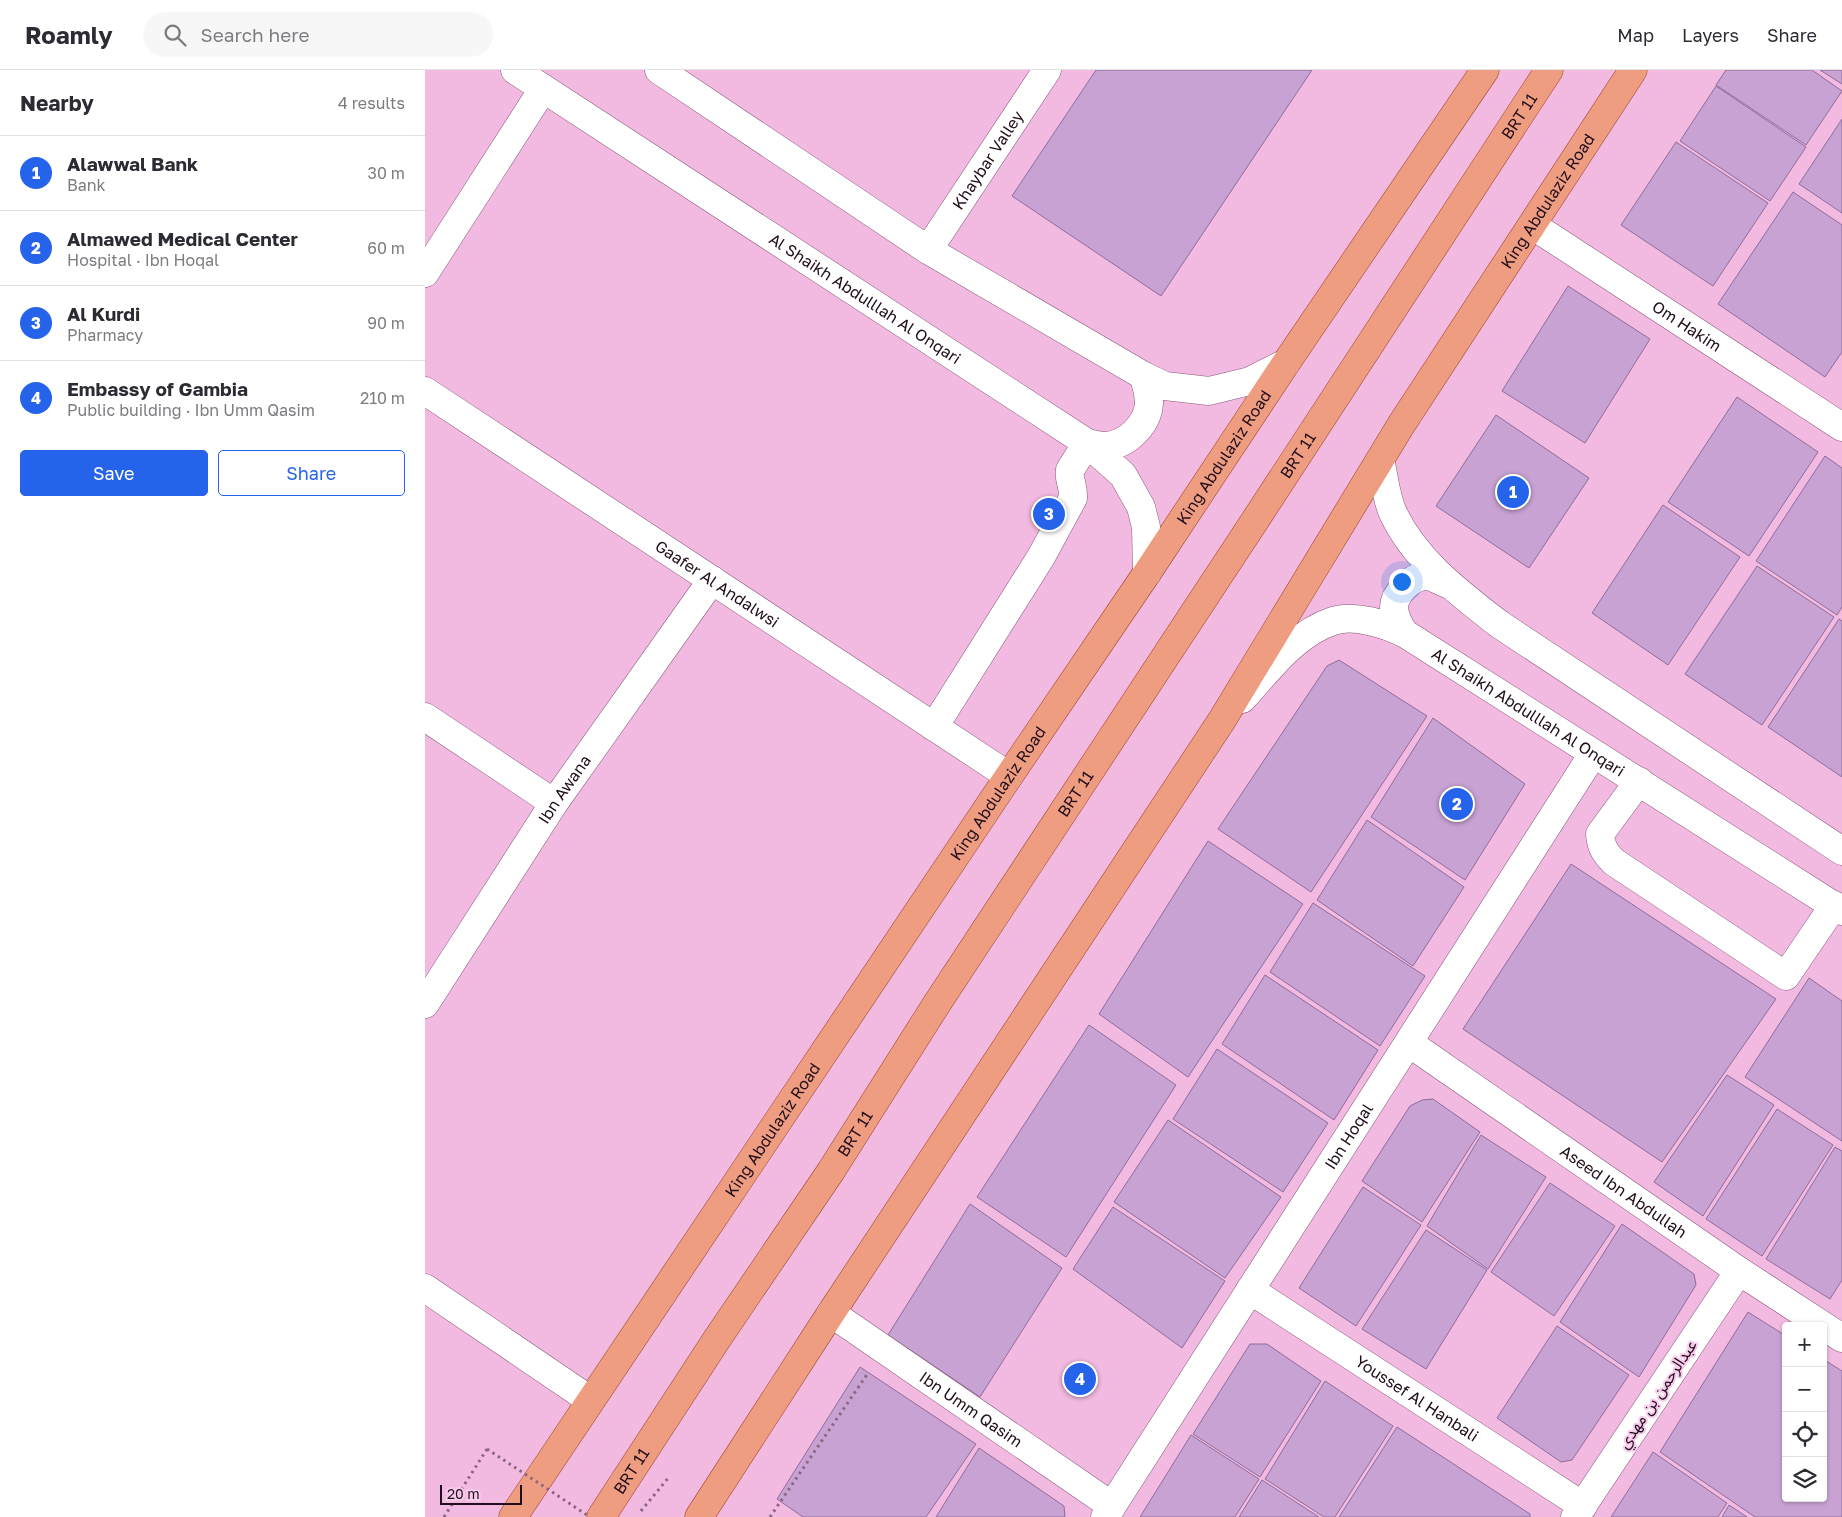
<!DOCTYPE html>
<meta charset="utf-8">
<style>
:root{--surface:#fff;--page:#f7f7f7;--text:#2b2b33;--muted:#7c7c81;--line:#e1e1e2;--accent:#2563eb}
body{margin:0;font-family:"Golos Text","Noto Sans Arabic",sans-serif;background:var(--page);color:var(--text)}
.controls{position:absolute;right:15px;bottom:15px;display:grid;overflow:hidden;border-radius:5px;box-shadow:0 1px 4px #0004}
.controls button{width:45px;height:45px;display:grid;place-items:center;padding:0;border:0;border-bottom:1px solid var(--line);background:var(--surface);color:var(--text);font:25px sans-serif}
.scale{position:absolute;left:15px;bottom:12px;width:82px;box-sizing:border-box;padding-left:5px;border:2px solid #210e1c;border-top:0;font-size:14px;line-height:18px;white-space:nowrap;color:#210e1c;-webkit-text-stroke:4px #f8cbea;paint-order:stroke}
.you{position:absolute;left:976px;top:511px;width:18px;height:18px;margin:-12px;border:4px solid #fff;border-radius:50%;background:#1a73e8;box-shadow:0 0 0 8px #1a73e833}
.badge{display:grid;place-items:center;width:32px;height:32px;border-radius:50%;background:var(--accent);color:#fff;font-size:16px;font-weight:700}
.pin{position:absolute;translate:-50% -50%;border:2px solid #fff;box-shadow:0 1px 5px #0006}
.list{margin:0;padding:0;list-style:none}
h2{display:flex;justify-content:space-between;align-items:center;height:65px;margin:0;padding:0 20px;font-size:21px}
h2 small{font-size:16px;font-weight:400;color:var(--muted)}
.list li{display:grid;grid-template-columns:32px 1fr auto;gap:15px;align-items:center;box-sizing:border-box;height:75px;padding:0 20px;border-top:1px solid var(--line)}
.list b{display:block;font-size:19px;white-space:nowrap}
.list p{margin:0;font-size:16px;white-space:nowrap;color:var(--muted)}
.list em{font-size:16px;font-style:normal;color:var(--muted)}
.actions{display:flex;gap:10px;padding:15px 20px}
.actions a{flex:1;padding:11px 0;border:1px solid var(--accent);border-radius:5px;text-align:center;font-size:18px;color:var(--accent)}
.actions .main{background:var(--accent);color:#fff}
.icon{flex:none;width:28px;height:28px;fill:none;stroke:currentColor;stroke-width:2;stroke-linecap:round;stroke-linejoin:round}
.map{position:relative;flex:none;width:1417px;height:1447px;overflow:hidden}
header{display:flex;align-items:center;gap:30px;box-sizing:border-box;height:70px;padding:0 25px;background:var(--surface);border-bottom:1px solid var(--line)}
header strong{font-size:24px}
nav{display:flex;gap:28px;margin-inline-start:auto;font-size:18px}
.search{width:350px;height:45px;background:var(--page);display:flex;align-items:center;gap:12px;box-sizing:border-box;padding:0 18px;border-radius:28px;color:var(--muted);font-size:19px}
main{display:flex}
aside{flex:1;background:var(--surface)}
.map>svg:first-child{display:block}
</style>
<header>
<strong>Roamly</strong>
<div class="search"><svg class="icon" aria-label="search" viewBox="0 0 24 24"><circle cx="10" cy="10" r="6"/><path d="M15 15l6 6"/></svg>Search here</div>
<nav><a>Map</a><a>Layers</a><a>Share</a></nav>
</header>
<main>
<aside>
<h2>Nearby<small>4 results</small></h2>
<ul class="list">
<li><span class="badge">1</span><div><b>Alawwal Bank</b><p>Bank</p></div><em>30 m</em></li>
<li><span class="badge">2</span><div><b>Almawed Medical Center</b><p>Hospital · Ibn Hoqal</p></div><em>60 m</em></li>
<li><span class="badge">3</span><div><b>Al Kurdi</b><p>Pharmacy</p></div><em>90 m</em></li>
<li><span class="badge">4</span><div><b>Embassy of Gambia</b><p>Public building · Ibn Umm Qasim</p></div><em>210 m</em></li>
</ul>
<div class="actions"><a class="main">Save</a><a>Share</a></div>
</aside>
<div class="map">
<svg width="1417" height="1447" viewBox="0 0 1417 1447">
<rect width="100%" height="100%" fill="#f2bae0"/>
<path fill="#c8a2d3" stroke="#8f6c9a" d="M671,0H887L736,226L587,126Z
M1301,0H1387L1417,21L1381,75L1291,15Z
M1395,0H1417V14Z
M1291,16L1381,77L1345,131L1255,71Z
M1417,49V143L1374,114Z
M1251,72L1343,133L1288,216L1196,155Z
M1368,122L1417,155V282L1400,307L1293,234Z
M1143,216L1225,269L1160,373L1077,321Z
M1312,327L1393,382L1324,486L1243,432Z
M1071,345L1164,408L1104,498L1011,436Z
M1400,386L1417,398V537L1412,545L1331,491Z
M1238,435L1315,487L1243,595L1167,543Z
M1332,496L1409,547L1337,655L1260,604Z
M1414,549L1417,551V707L1343,657Z
M914,590L1002,646L886,822L793,759L902,596Z
M1008,648L1100,714L1040,810L946,747Z
M942,750L1039,817L988,896L892,830Z
M783,771L878,834L763,1007L674,944Z
M1146,794L1351,929L1237,1092L1038,959Z
M888,833L1000,906L955,976L845,902Z
M840,905L953,980L909,1050L797,974Z
M1384,908L1417,931V1071L1320,1007Z
M664,955L751,1015L641,1187L552,1127Z
M792,979L903,1053L858,1122L748,1049Z
M1302,1005L1349,1035L1278,1146L1229,1112Z
M1008,1029L1055,1062L997,1152L937,1111L985,1036L997,1030Z
M1352,1039L1408,1075L1337,1186L1281,1149Z
M743,1050L856,1127L800,1208L689,1132Z
M1056,1065L1121,1107L1063,1199L1002,1156Z
M1410,1077L1417,1081V1210L1405,1229L1341,1189Z
M1125,1113L1190,1156L1129,1246L1066,1202Z
M938,1117L996,1155L931,1256L874,1218Z
M545,1134L637,1198L555,1327L463,1265Z
M688,1137L800,1211L757,1278L648,1199Z
M1197,1154L1269,1204L1271,1215L1214,1307L1135,1252Z
M1001,1160L1062,1200L1001,1299L937,1259Z
M1323,1242L1361,1266V1428H1398V1289L1417,1301V1447H1330L1235,1382Z
M1132,1256L1204,1305L1147,1390L1136,1392L1072,1348Z
M825,1274H842L896,1311L835,1407L768,1364Z
M435,1297L551,1374L501,1447H378L352,1429Z
M900,1311L968,1356L910,1447H899L840,1409Z
M972,1357L1105,1444V1447H914Z
M766,1365L834,1409L810,1447H715Z
M554,1378L639,1436L640,1447H511Z
M1228,1382L1302,1433L1293,1447H1186Z
M837,1410L894,1447H814Z
M1304,1435L1322,1447H1297Z"/>
<g fill="none" stroke-linecap="round" stroke-linejoin="round">
<defs>
<g id="minor">
<path id="s1" d="M90,0L662,373L698,405L716,437L721,457L722,503"/>
<path d="M234,0L503,180L719,306L740,316L784,321L825,311L861,293"/>
<path id="s2" d="M1107,155L1417,357"/>
<path id="s3" d="M503,180L622,0"/>
<path d="M0,203L118,19"/>
<path id="s4" d="M0,321L584,706"/>
<path d="M955,390C959,406 961,428 968,443C990,490 1034,523 1074,554L1417,781"/>
<path d="M979,563C974,555 969,547 969,537C969,524 987,506 1001,506C1008,506 1016,512 1023,514"/>
<path id="s5" d="M817,629C844,600 869,564 908,551C929,544 960,554 979,563L1417,841"/>
<path d="M0,647L129,733"/>
<path d="M509,657L616,487L648,428C649,416 643,409 645,400L662,373C668,374 675,376 681,376C702,375 723,354 724,333C724,324 721,315 719,306"/>
<path d="M1214,711L1175,764C1176,777 1180,783 1189,792L1361,906L1409,835"/>
<path id="s6" d="M0,934L129,733L287,510"/>
<path id="s7" d="M984,973L1314,1201L1417,1268"/>
<path d="M0,1218L165,1330"/>
<path id="s8" d="M825,1220L1158,1436"/>
<path id="s9" d="M406,1243L687,1436"/>
<path id="s10" d="M680,1447L1168,684"/>
<path d="M1150,1447L1314,1201"/>
</g>
<g id="major">
<path id="s11" d="M88,1447L584,706L722,503L861,293L1060,0"/>
<path id="s12" d="M176,1447L292,1269L406,1101L511,935L827,455L1124,0"/>
<path id="s13" d="M274,1447L406,1243L797,650L976,355L1208,0"/>
</g>
</defs>
<use href="#minor" stroke="#89587a" stroke-width="29"/>
<use href="#major" stroke="#9e4027" stroke-width="29"/>
<path stroke="#8c6681" stroke-width="3" stroke-dasharray="2.5 4" stroke-linecap="butt" d="M216,1441L244,1407
M19,1447L62,1379
M345,1447L443,1303"/>
<use href="#minor" stroke="#fff" stroke-width="28"/>
<use href="#major" stroke="#ee9d81" stroke-width="28"/>
<path stroke="#8c6681" stroke-width="3" stroke-dasharray="2.5 4" stroke-linecap="butt" d="M62,1379L165,1447"/>
</g>
<g text-anchor="middle" stroke-width="4" stroke-linejoin="round" paint-order="stroke">
<g font-size="16" fill="#210e1c" stroke="#f8cbea">
<text dy="6" stroke="none"><textPath href="#s12" startOffset="1675">BRT 11</textPath></text>
<text dy="6" stroke="none"><textPath href="#s3" startOffset="108">Khaybar Valley</textPath></text>
<text dy="6" stroke="none"><textPath href="#s13" startOffset="1566">King Abdulaziz Road</textPath></text>
<text dy="6" stroke="none"><textPath href="#s1" startOffset="418">Al Shaikh Abdulllah Al Onqari</textPath></text>
<text dy="6" stroke="none"><textPath href="#s2" startOffset="185">Om Hakim</textPath></text>
<text dy="6" stroke="none"><textPath href="#s12" startOffset="1270">BRT 11</textPath></text>
<text dy="6" stroke="none"><textPath href="#s11" startOffset="1276">King Abdulaziz Road</textPath></text>
<text dy="6" stroke="none"><textPath href="#s4" startOffset="350">Gaafer Al Andalwsi</textPath></text>
<text dy="6" stroke="none"><textPath href="#s5" startOffset="342">Al Shaikh Abdulllah Al Onqari</textPath></text>
<text dy="6" stroke="none"><textPath href="#s6" startOffset="256">Ibn Awana</textPath></text>
<text dy="6" stroke="none"><textPath href="#s11" startOffset="871">King Abdulaziz Road</textPath></text>
<text dy="6" stroke="none"><textPath href="#s12" startOffset="865">BRT 11</textPath></text>
<text dy="6" stroke="none"><textPath href="#s11" startOffset="466">King Abdulaziz Road</textPath></text>
<text dy="6" stroke="none"><textPath href="#s12" startOffset="460">BRT 11</textPath></text>
<text dy="6" stroke="none"><textPath href="#s10" startOffset="452">Ibn Hoqal</textPath></text>
<text dy="6" stroke="none"><textPath href="#s7" startOffset="261">Aseed Ibn Abdullah</textPath></text>
<text transform="translate(1232 1324) rotate(-56)" y="6">عبدالرحمن بن مهدي</text>
<text dy="6" stroke="none"><textPath href="#s8" startOffset="199">Youssef Al Hanbali</textPath></text>
<text dy="6" stroke="none"><textPath href="#s9" startOffset="170">Ibn Umm Qasim</textPath></text>
<text dy="6" stroke="none"><textPath href="#s12" startOffset="55">BRT 11</textPath></text>
</g>
</g>
</svg>
<div class="controls">
<button>+</button>
<button>−</button>
<button><svg class="icon" aria-label="locate" viewBox="0 0 24 24"><circle cx="12" cy="12" r="6"/><path d="M12 2v4M12 18v4M2 12h4M18 12h4"/></svg></button>
<button><svg class="icon" aria-label="layers" viewBox="0 0 24 24"><path d="M12 4l9 5-9 5-9-5zM3 14l9 5 9-5"/></svg></button>
</div>
<div class="scale">20 m</div>
<div class="you"></div>
<div class="pin badge" style="left:1088px;top:422px">1</div>
<div class="pin badge" style="left:1032px;top:734px">2</div>
<div class="pin badge" style="left:624px;top:444px">3</div>
<div class="pin badge" style="left:655px;top:1309px">4</div>
</div>
</main>
